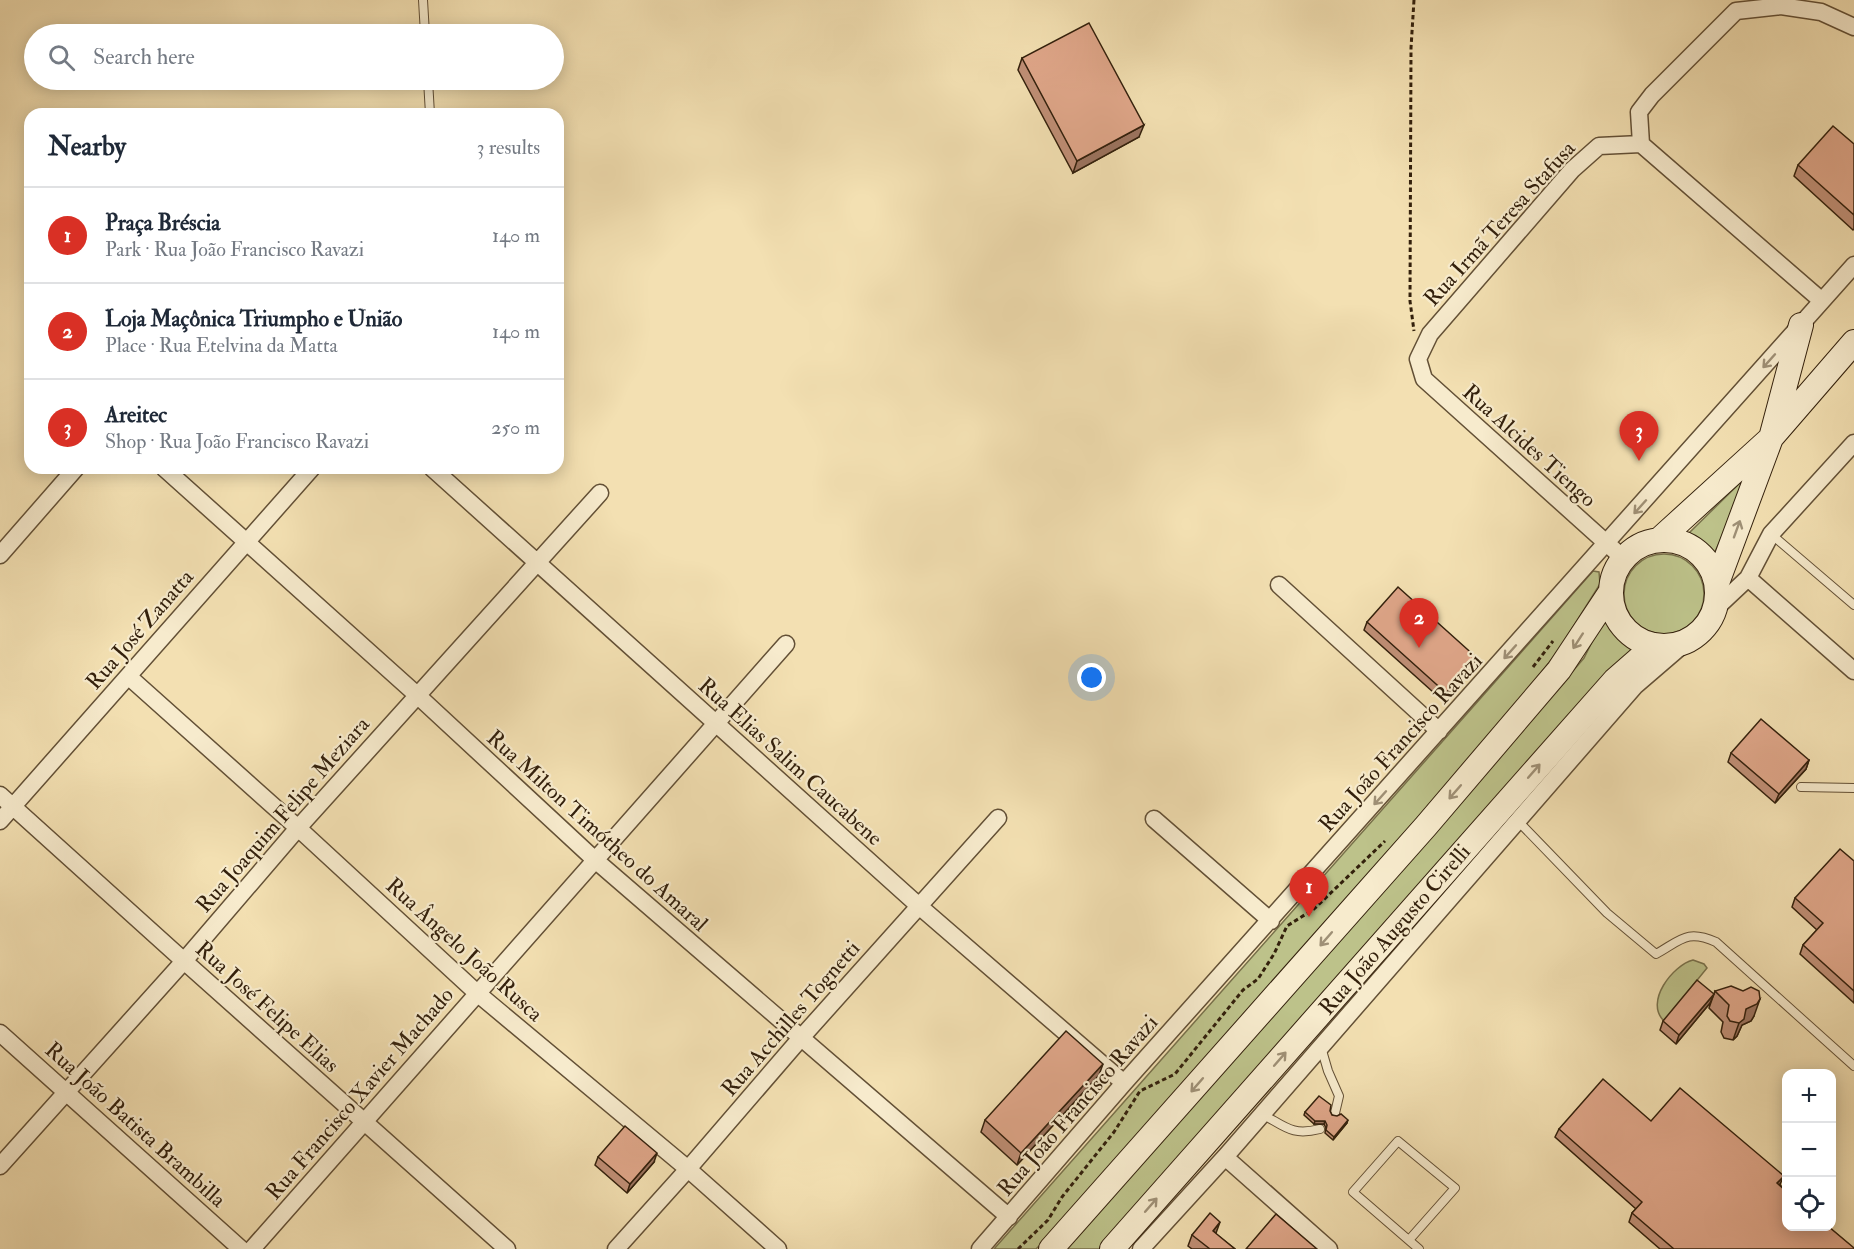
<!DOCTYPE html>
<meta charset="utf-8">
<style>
:root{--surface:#fff;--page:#f6f6f7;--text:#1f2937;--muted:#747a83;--line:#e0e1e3;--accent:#d93025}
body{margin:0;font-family:"IM FELL Double Pica",serif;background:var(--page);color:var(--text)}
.controls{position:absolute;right:18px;bottom:18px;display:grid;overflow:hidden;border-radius:12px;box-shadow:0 3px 15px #0003}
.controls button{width:54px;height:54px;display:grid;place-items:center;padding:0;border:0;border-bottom:2px solid var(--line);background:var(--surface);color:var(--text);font:30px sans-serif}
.you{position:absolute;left:1092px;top:678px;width:21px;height:21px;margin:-15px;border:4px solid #fff;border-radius:50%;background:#1a73e8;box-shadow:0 0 0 9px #1a73e833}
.badge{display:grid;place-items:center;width:39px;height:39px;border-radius:50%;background:var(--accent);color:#fff;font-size:20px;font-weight:700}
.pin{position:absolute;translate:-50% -50px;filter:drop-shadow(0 2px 3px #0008)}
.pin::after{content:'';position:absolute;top:32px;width:21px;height:18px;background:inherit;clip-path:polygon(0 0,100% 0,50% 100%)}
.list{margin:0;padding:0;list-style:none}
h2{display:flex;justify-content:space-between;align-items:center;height:78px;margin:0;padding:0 24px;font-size:26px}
h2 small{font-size:20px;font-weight:400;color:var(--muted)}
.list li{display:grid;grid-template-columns:39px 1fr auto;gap:18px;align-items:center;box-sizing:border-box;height:96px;padding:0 24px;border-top:2px solid var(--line)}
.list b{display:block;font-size:22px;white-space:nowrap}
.list p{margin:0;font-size:20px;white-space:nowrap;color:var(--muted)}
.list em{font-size:20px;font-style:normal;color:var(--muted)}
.icon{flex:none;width:33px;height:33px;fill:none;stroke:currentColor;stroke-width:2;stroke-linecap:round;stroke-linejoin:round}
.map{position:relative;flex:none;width:1854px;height:1249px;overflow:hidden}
.search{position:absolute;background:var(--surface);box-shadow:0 3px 15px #0003;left:24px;top:24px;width:540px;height:66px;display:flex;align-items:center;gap:15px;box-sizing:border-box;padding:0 21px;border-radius:33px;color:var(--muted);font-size:22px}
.panel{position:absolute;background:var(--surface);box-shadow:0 3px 15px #0003;left:24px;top:108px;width:540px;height:366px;border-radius:18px}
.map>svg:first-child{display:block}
</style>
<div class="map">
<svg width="1854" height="1249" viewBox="0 0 1854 1249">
<rect width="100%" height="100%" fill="#f3e0b2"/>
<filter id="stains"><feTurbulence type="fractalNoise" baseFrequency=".00333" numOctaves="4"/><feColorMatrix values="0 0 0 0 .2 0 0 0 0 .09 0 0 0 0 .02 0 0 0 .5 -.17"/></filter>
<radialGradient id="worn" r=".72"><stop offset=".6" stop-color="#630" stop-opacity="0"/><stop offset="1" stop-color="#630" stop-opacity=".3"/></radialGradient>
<path fill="#bdc28a" stroke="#78714b" stroke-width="1.5" d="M1744,479L1747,481L1714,554L1689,533Z
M1624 594a40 40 0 1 1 80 0a40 40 0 1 1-80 0Z
M1593,571L1599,572L1600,584L1558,651L1509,714L1051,1234L1036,1249H994Z
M1604,618H1607L1634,652L1101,1249H1063L1419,851L1584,658Z
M1693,960L1704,964L1707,968L1664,1021C1644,1002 1673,965 1693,960Z"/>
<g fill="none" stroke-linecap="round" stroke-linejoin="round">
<defs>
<path id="service" d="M423,0L425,34
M428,80L430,114
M1771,534L1854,605
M1801,787L1854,788
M1519,822L1607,913L1656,954C1681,940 1687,929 1716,942L1854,1066
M1321,1047L1328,1071L1339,1096L1335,1113
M1262,1114C1286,1127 1292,1136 1320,1129
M1409,1240L1455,1188L1398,1141L1353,1192L1419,1249"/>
<path id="minor" d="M1641,144L1822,301
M164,468L417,695L594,859L1009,1217
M432,468L919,906L1124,1083
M0,555L76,468
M1623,558L1424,379L1418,359L1430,334L1572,170L1599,146L1641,144L1639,112L1652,95L1736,11L1781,6L1821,12L1854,27
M1748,578L1854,671
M1279,585L1439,731
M1715,609L1748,578L1771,534L1854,443
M128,676L298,828L477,993L688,1169L778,1249
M0,795L184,961L507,1249
M1154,819L1271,921
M0,821L312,468
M0,1033L241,1249
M1225,1157L1329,1249
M0,1166L184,961L298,828L600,493
M252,1249L786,644
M616,1249L688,1169L800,1039L998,818
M980,1249L1124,1083L1854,265
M1141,1249L1225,1157L1635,686L1685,643"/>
<path id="secondary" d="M1660,539L1771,438L1854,342
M1611 593a53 53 0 1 1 106 0a53 53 0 1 1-106 0Z
M1717,583L1771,438L1801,325
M1051,1249L1426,826L1559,670L1610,593
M1112,1249L1615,680L1655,645"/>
</defs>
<use href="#service" stroke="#635036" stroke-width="10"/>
<use href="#minor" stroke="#635036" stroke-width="19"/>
<use href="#secondary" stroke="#33200c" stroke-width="26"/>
<path stroke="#33200c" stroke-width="3" stroke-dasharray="4.5 3" stroke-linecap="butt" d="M1414,0L1411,48L1410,301L1414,331
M1533,667L1553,641
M1018,1249L1048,1220L1062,1197L1114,1132L1140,1091L1175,1074L1243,990L1258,979L1274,954L1287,926L1314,909L1385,841"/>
<use href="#service" stroke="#f7ebcd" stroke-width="8"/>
<use href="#minor" stroke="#f7ebcd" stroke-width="16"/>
<use href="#secondary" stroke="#f7ebcd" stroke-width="24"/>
</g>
<path fill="#c08f76" stroke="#33200c" stroke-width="1.5" d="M1022,58L1139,137L1073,173L1018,70Z
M1854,144V229L1853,230L1794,176L1798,165Z
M1367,622L1474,667L1443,701L1364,630Z
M1731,753L1809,760L1806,769L1775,803L1728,762Z
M1854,861V1003L1800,954L1803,945L1817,930L1792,907L1795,898Z
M1715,991L1754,1016L1751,1021L1742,1025L1737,1036L1733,1040L1724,1038L1721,1032L1723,1022L1709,1008Z
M1714,994L1710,1003L1676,1044L1660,1030L1663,1021Z
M1099,1075L1017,1165L981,1132L985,1120Z
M1330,1111L1332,1115L1347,1123L1333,1140L1325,1133L1326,1128L1324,1124H1314L1304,1115L1305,1112Z
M1651,1121L1780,1184V1185L1854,1249H1660L1629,1222L1632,1213L1636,1209L1555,1137L1559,1129Z
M598,1157L654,1162L627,1193L595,1165Z
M1216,1234L1235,1249H1192L1188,1246L1192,1235Z"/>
<path fill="#9c7460" stroke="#33200c" stroke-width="1.5" d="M1144,125L1139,137L1073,173L1077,161Z
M1477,658L1474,667L1443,701L1446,693Z
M1809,760L1806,769L1775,803L1779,794Z
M1714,994L1710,1003L1676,1044L1679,1035Z
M1760,999L1754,1016L1751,1021L1742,1025L1737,1036L1733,1040L1739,1023L1746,1009Z
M1103,1064L1099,1075L1017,1165L1021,1153Z
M1348,1120L1347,1123L1333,1140L1334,1137Z
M1315,1121H1325L1324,1124H1314Z
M657,1153L654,1162L627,1193L630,1184Z
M1784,1176L1780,1184L1774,1192L1777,1183Z
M1220,1222L1216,1233L1213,1231Z"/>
<path fill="#dfa689" stroke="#33200c" stroke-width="1.5" d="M1089,23L1144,125L1077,161L1022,58Z
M1833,126L1854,144V215L1798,165Z
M1398,587L1477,658L1446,693L1367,622Z
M1761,719L1809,760L1779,794L1731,753Z
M1840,849L1854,861V991L1803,945L1823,923L1795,898Z
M1697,980L1714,994L1679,1035L1663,1021Z
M1731,986L1743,991L1751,987L1759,991L1760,999L1757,1004L1746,1009L1744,1019L1739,1023L1730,1021L1727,1016L1729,1005L1715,991Z
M1066,1031L1103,1064L1021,1153L985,1120Z
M1603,1079L1651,1121L1680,1088L1784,1176L1777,1183L1786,1191V1227H1829L1854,1248V1249H1674L1632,1213L1642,1202L1559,1129Z
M1319,1096L1331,1105L1330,1111L1332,1115L1337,1116L1341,1114L1348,1120L1334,1137L1326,1130L1327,1125L1325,1121H1315L1305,1112Z
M625,1126L657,1153L630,1184L598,1157Z
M1210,1213L1220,1222L1213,1231L1235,1249H1210L1192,1235Z
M1276,1214L1317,1249H1246Z"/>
<defs><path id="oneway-shaft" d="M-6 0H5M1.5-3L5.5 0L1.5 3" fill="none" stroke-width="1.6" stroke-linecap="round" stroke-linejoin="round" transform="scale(1.5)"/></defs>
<g stroke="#9f9076">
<use href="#oneway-shaft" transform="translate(1769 361) rotate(132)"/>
<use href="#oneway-shaft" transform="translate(1640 507) rotate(132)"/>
<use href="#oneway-shaft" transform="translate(1737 529) rotate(-70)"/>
<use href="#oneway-shaft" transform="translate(1578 641) rotate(123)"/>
<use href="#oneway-shaft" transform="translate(1510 652) rotate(132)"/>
<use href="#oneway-shaft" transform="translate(1534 771) rotate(-49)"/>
<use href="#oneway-shaft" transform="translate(1455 792) rotate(131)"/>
<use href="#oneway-shaft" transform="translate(1380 798) rotate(132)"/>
<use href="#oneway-shaft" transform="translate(1326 939) rotate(131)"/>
<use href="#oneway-shaft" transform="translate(1280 1059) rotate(-49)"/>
<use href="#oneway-shaft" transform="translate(1197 1085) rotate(131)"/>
<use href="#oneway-shaft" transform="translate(1151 1205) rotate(-49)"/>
</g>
<g text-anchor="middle" stroke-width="4.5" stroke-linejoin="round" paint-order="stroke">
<g font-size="22" fill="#33200c" stroke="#f7ebcd">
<text transform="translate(1499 223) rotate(-48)" y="8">Rua Irmã Teresa Stafusa</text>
<text transform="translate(1530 445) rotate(42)" y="8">Rua Alcides Tiengo</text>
<text transform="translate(139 629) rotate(-49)" y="8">Rua José Zanatta</text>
<text transform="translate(1400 742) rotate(-48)" y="8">Rua João Francisco Ravazi</text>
<text transform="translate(791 761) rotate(42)" y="8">Rua Elias Salim Caucabene</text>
<text transform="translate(282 814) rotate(-49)" y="8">Rua Joaquim Felipe Meziara</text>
<text transform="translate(598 830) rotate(42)" y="8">Rua Milton Timótheo do Amaral</text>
<text transform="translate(1394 929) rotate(-49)" y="8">Rua João Augusto Cirelli</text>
<text transform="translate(465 949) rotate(42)" y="8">Rua Ângelo João Rusca</text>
<text transform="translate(268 1006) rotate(42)" y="8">Rua José Felipe Elias</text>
<text transform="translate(790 1018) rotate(-49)" y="8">Rua Acchilles Tognetti</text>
<text transform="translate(359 1093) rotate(-49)" y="8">Rua Francisco Xavier Machado</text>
<text transform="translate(1077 1105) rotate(-49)" y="8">Rua João Francisco Ravazi</text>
<text transform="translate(136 1124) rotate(42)" y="8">Rua João Batista Brambilla</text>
</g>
</g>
<rect width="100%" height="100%" filter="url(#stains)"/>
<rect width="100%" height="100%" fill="url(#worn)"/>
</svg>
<div class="controls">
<button>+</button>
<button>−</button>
<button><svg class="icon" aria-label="locate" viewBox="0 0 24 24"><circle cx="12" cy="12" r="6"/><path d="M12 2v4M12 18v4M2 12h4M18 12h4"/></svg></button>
</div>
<div class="you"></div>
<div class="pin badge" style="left:1309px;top:917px">1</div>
<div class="pin badge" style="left:1419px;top:648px">2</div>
<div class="pin badge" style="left:1639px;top:461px">3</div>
<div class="search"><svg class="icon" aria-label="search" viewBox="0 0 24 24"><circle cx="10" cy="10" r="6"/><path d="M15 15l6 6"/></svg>Search here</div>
<section class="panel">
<h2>Nearby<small>3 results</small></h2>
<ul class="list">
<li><span class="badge">1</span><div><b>Praça Bréscia</b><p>Park · Rua João Francisco Ravazi</p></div><em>140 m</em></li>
<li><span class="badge">2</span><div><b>Loja Maçônica Triumpho e União</b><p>Place · Rua Etelvina da Matta</p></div><em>140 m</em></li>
<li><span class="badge">3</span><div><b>Areitec</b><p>Shop · Rua João Francisco Ravazi</p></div><em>250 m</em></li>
</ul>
</section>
</div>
